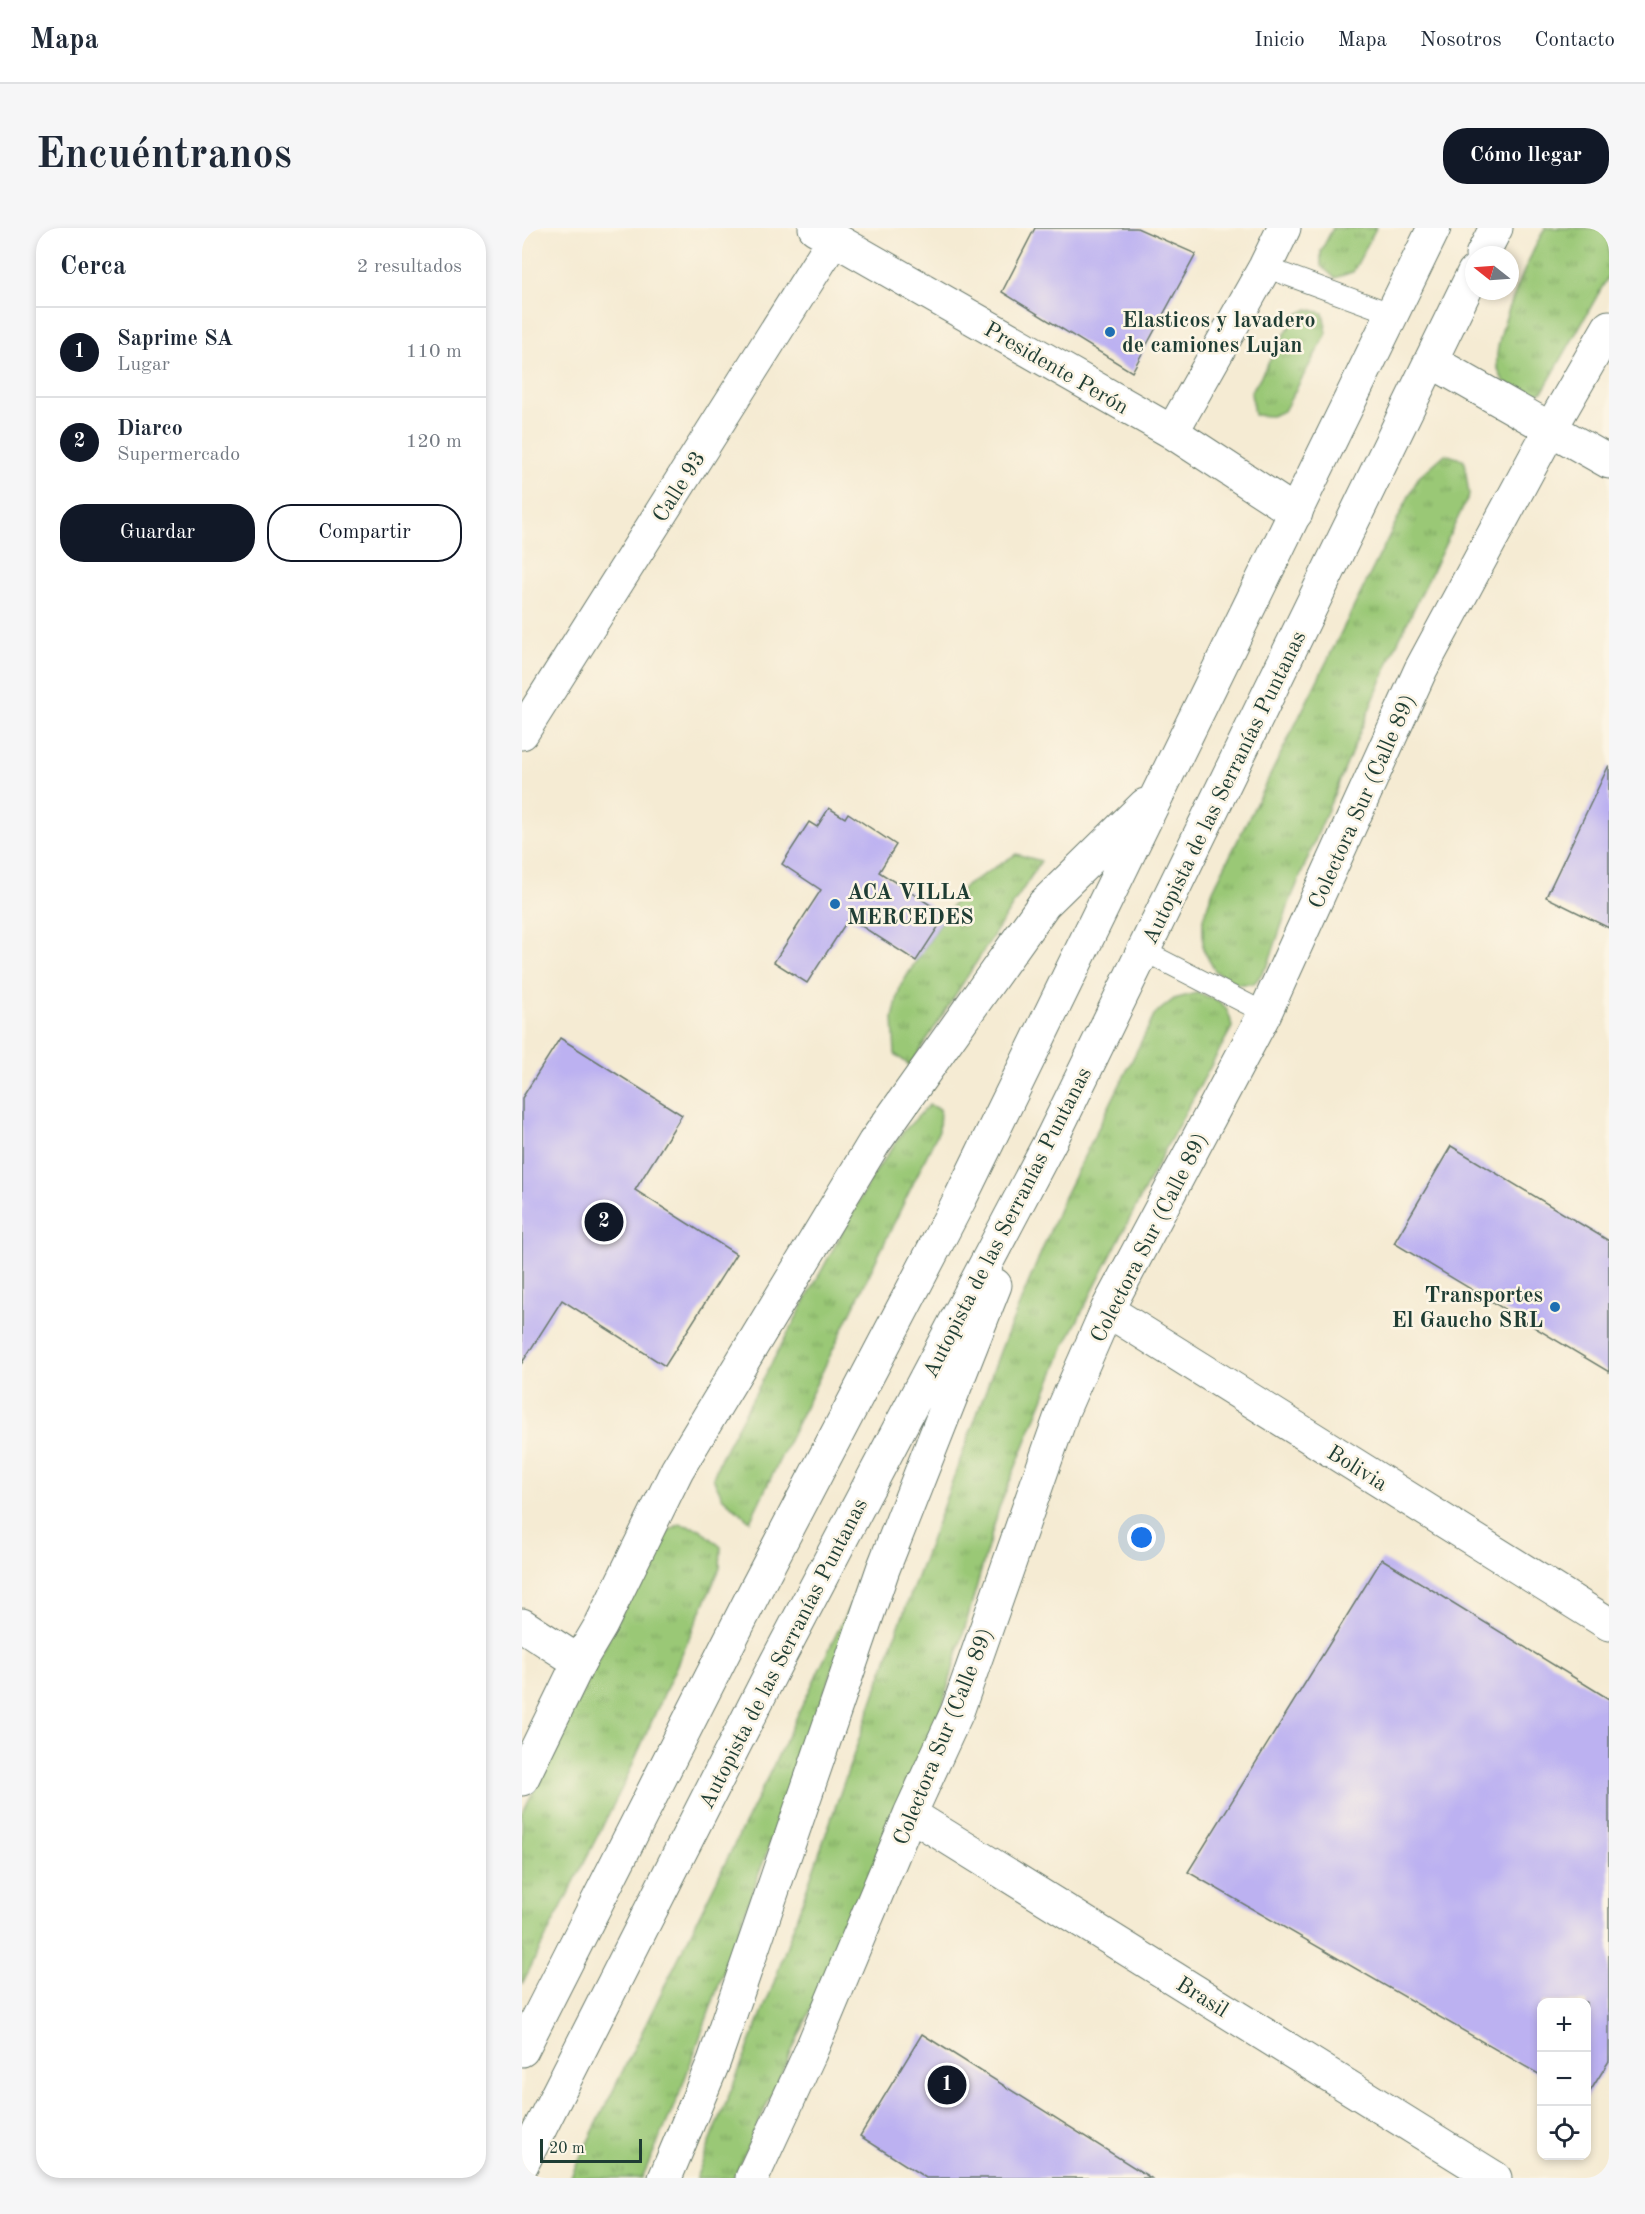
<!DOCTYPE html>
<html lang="es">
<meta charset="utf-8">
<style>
:root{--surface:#fff;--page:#f6f6f7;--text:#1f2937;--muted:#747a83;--line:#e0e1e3;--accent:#111827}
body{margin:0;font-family:"Old Standard TT",serif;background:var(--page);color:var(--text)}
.controls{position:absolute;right:18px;bottom:18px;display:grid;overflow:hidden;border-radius:12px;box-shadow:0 3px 9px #0003}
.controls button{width:54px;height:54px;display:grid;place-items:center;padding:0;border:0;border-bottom:2px solid var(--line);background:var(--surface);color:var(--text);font:30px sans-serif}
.compass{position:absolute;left:943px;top:18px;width:54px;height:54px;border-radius:50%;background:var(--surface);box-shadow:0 3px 9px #0003;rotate:287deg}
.scale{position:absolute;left:18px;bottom:15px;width:102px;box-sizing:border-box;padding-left:6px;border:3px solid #1f3d34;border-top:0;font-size:16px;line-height:21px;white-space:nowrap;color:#1f3d34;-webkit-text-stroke:4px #fcf5e5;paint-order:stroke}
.you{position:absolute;left:620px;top:1310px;width:21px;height:21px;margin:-15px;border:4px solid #fff;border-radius:50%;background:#1a73e8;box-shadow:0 0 0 9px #1a73e833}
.badge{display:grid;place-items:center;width:39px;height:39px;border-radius:50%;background:var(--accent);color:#fff;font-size:20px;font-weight:700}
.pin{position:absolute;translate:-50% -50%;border:3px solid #fff;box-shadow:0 2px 6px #0006}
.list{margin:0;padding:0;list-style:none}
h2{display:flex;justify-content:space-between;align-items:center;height:78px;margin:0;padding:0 24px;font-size:26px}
h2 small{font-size:20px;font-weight:400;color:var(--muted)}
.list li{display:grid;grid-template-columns:39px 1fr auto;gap:18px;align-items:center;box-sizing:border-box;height:90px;padding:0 24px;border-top:2px solid var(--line)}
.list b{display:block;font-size:22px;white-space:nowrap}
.list p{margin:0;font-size:20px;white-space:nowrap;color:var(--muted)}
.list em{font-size:20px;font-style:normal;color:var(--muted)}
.actions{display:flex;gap:12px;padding:18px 24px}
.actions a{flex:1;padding:14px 0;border:2px solid var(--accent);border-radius:24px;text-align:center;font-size:21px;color:var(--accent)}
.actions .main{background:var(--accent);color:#fff}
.icon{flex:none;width:33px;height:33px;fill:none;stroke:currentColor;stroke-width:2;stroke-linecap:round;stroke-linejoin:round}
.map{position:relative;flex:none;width:1087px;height:1950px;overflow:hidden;border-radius:24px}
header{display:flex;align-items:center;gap:36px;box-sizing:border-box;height:84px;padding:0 30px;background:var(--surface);border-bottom:2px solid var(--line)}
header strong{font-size:28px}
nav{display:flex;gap:33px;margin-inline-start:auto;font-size:21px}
.intro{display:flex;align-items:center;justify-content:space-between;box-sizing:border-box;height:144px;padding:0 36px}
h1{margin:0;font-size:42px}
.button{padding:15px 27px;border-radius:24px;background:var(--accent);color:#fff;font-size:21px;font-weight:700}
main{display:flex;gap:36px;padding:0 36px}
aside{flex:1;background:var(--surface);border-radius:24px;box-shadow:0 3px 9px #0003}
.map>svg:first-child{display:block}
</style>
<header>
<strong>Mapa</strong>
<nav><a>Inicio</a><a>Mapa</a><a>Nosotros</a><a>Contacto</a></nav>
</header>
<div class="intro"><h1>Encuéntranos</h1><a class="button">Cómo llegar</a></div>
<main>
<aside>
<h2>Cerca<small>2 resultados</small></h2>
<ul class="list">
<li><span class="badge">1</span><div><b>Saprime SA</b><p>Lugar</p></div><em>110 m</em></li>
<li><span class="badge">2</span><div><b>Diarco</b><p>Supermercado</p></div><em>120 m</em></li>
</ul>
<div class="actions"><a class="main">Guardar</a><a>Compartir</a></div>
</aside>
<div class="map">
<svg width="1087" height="1950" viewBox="0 0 1087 1950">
<defs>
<pattern id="grass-tufts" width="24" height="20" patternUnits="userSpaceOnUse" patternTransform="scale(1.5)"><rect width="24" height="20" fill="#9ac876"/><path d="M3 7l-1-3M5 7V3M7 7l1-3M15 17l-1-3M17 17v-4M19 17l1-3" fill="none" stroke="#7da462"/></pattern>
</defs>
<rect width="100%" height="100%" fill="#fcf5e5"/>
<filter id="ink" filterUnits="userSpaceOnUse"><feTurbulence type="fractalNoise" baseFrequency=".0167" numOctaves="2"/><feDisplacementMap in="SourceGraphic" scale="12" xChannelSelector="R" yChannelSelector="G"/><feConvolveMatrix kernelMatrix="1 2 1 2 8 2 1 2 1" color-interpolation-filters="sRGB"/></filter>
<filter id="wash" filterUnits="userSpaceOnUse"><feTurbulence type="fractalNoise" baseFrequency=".008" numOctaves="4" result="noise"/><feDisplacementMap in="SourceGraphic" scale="24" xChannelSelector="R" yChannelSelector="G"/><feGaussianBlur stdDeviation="1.35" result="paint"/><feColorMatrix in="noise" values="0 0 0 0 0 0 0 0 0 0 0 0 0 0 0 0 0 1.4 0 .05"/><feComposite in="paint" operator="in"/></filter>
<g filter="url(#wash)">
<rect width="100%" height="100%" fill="#f5ebd3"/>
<path fill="url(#grass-tufts)" stroke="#5c8255" stroke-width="1.5" d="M811,0H854L831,44L813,50L799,38V23Z
M1023,0H1087V47L1021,163L1001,169C989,161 978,153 975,137C971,108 1008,27 1023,0Z
M786,81L801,85L805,105L762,183L749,188L732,187L729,165L774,87Z
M923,226L942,232L947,267L872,422L768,673L746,737L732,756H715L693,743L681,721V691L691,662L896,250Z
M494,626L519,633L388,838L373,826L371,790L378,759L394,733L442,659Z
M674,765C697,772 706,773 710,799L645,918L543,1117L477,1280L417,1490L346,1658L211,1950H174L250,1760L370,1417L479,1121L542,969L633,786L652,771Z
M407,877L418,881L417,902L228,1293L201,1270L191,1250L199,1229L350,949L381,904Z
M157,1296L178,1301L199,1319L198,1340L101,1558L0,1756V1586L97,1389L145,1304Z
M345,1342L310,1444L157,1867L120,1950H48L253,1534Z"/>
<g id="blocks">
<path fill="#bcb1f1" d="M513,0H615L674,26L610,144L480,64Z
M1087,537V700L1024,669Z
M307,580L323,590L326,585L374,617L357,644L424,687L394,733L327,690L285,755L252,734L299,662L260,636L287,594L295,599Z
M38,810L160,887L113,962L214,1026L143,1138L40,1072L0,1135V870Z
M929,918L1087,1013V1144L872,1015Z
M860,1331L1087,1471V1833L1064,1870V1774H1020V1848L666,1644Z
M400,1806L629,1950H404L338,1908Z"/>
</g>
</g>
<g filter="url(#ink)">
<use href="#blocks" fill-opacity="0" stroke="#6a7a6c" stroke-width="1.5"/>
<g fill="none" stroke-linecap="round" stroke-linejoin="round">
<defs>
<path id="service" d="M743,39L871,86
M622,723L743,785"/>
<path id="minor" d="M293,0L650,204L774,285
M650,204L743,39L762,0
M0,505L312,11
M585,1082L1087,1396
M0,1397L57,1434
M388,1586L973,1950
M230,1950L288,1825L388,1586L435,1484L541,1182L585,1082L743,785L899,441L1029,200L1087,99"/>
<path id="tertiary" d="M909,133L1087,234"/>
<path id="primary" d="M0,1551L57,1434"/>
<path id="trunk" d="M960,27L974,0
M57,1434L79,1397L155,1242L352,915L522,676L623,577
M0,1822L235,1359L438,971L912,0
M0,1936L254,1435L531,908L952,44
M143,1950L192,1833L361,1341L473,1057"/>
</defs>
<use href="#service" stroke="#6a7a6c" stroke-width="22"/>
<use href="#minor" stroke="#6a7a6c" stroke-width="35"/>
<use href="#tertiary" stroke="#6a7a6c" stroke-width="35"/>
<use href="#primary" stroke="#6a7a6c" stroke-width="35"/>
<use href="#trunk" stroke="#6a7a6c" stroke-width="35"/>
<use href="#service" stroke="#fff" stroke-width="20"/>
<use href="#minor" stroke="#fff" stroke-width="33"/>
<use href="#tertiary" stroke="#fff" stroke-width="33"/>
<use href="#primary" stroke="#fff" stroke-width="33"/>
<use href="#trunk" stroke="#fff" stroke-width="33"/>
</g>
</g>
<g fill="#1f6fb2" stroke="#fcf5e5" stroke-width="2">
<circle cx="588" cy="104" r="6"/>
<circle cx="313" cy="676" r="6"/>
<circle cx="1033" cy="1079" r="6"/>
</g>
<g text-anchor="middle" stroke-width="5" stroke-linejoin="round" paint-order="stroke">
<g font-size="22" font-weight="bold" fill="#1f3d34" stroke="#fcf5e5" text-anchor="start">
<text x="600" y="99">Elasticos y lavadero<tspan x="600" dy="25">de camiones Lujan</tspan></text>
<text x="325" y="671">ACA VILLA<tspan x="325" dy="25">MERCEDES</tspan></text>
<text x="1021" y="1074" text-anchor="end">Transportes<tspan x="1021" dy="25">El Gaucho SRL</tspan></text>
</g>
<g font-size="22" fill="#1f3d34" stroke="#fcf5e5">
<text transform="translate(535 139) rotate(30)" y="8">Presidente Perón</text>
<text transform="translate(156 258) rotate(-58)" y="8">Calle 93</text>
<text transform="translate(701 559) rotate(-64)" y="8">Autopista de las Serranías Puntanas</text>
<text transform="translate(839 573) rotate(-66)" y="8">Colectora Sur (Calle 89)</text>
<text transform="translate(484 994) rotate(-63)" y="8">Autopista de las Serranías Puntanas</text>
<text transform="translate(626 1009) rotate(-63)" y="8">Colectora Sur (Calle 89)</text>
<text transform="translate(836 1239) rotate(32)" y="8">Bolivia</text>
<text transform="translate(260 1425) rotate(-63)" y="8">Autopista de las Serranías Puntanas</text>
<text transform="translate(420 1508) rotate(-68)" y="8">Colectora Sur (Calle 89)</text>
<text transform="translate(681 1768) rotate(32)" y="8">Brasil</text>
</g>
</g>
</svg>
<div class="controls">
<button>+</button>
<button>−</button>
<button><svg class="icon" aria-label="locate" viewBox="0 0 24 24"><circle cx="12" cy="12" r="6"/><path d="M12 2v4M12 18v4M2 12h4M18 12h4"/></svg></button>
</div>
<svg class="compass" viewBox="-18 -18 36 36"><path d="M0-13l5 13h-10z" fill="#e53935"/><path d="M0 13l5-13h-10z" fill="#747a83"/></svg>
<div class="scale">20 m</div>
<div class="you"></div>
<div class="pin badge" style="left:425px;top:1857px">1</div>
<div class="pin badge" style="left:82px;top:994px">2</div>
</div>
</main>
